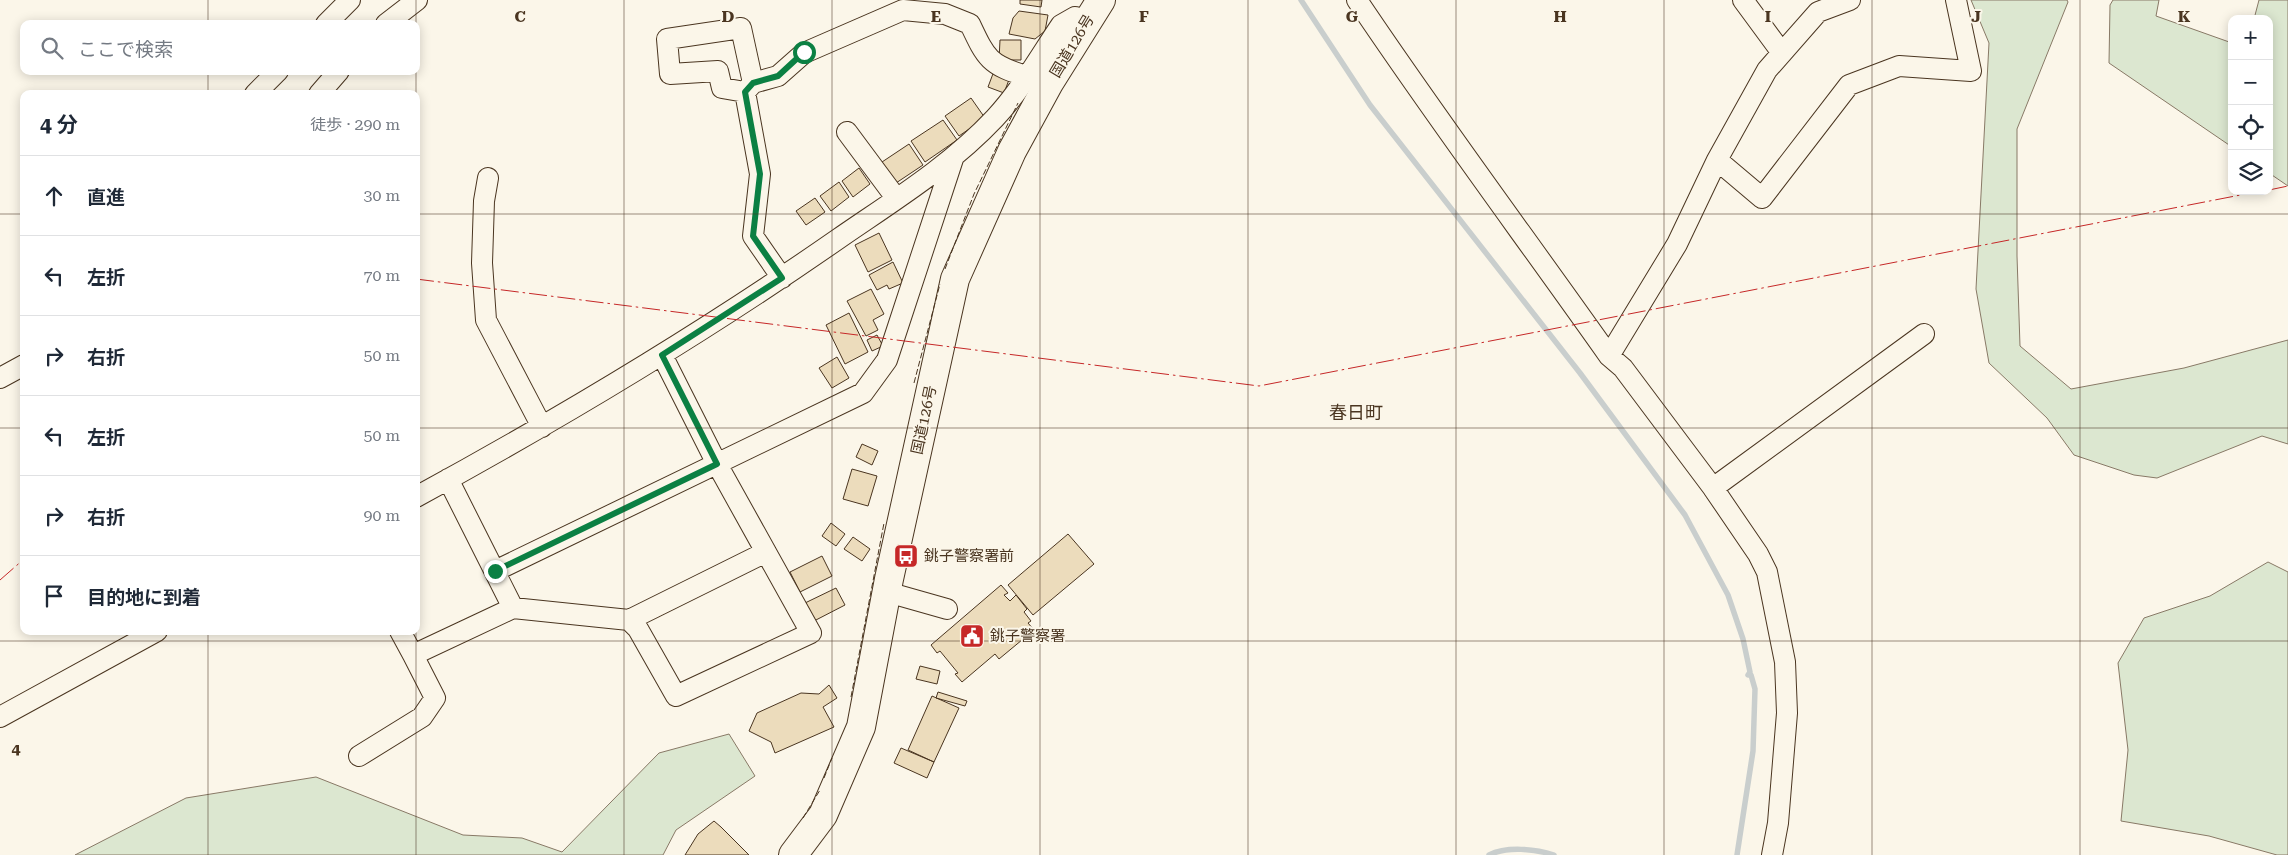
<!DOCTYPE html>
<html lang="ja">
<meta charset="utf-8">
<style>
:root{--surface:#fff;--page:#f2f2f3;--text:#1f2937;--muted:#747a83;--line:#e0e1e3}
body{margin:0;font-family:"Roboto Serif","Noto Sans JP",serif;background:var(--page);color:var(--text)}
.controls{position:absolute;right:15px;top:15px;display:grid;overflow:hidden;border-radius:10px;box-shadow:0 2px 12px #0003}
.controls button{width:45px;height:45px;display:grid;place-items:center;padding:0;border:0;border-bottom:1px solid var(--line);background:var(--surface);color:var(--text);font:25px sans-serif}
.stop{position:absolute;width:15px;height:15px;margin:-11px;border:4px solid #0b8043;border-radius:50%;background:#fff}
.stop.end{background:#0b8043;border-color:#fff;box-shadow:0 1px 5px #0008}
.list{margin:0;padding:0;list-style:none}
h2{display:flex;justify-content:space-between;align-items:center;height:65px;margin:0;padding:0 20px;font-size:21px}
h2 small{font-size:16px;font-weight:400;color:var(--muted)}
.list li{display:grid;grid-template-columns:32px 1fr auto;gap:15px;align-items:center;box-sizing:border-box;height:80px;padding:0 20px;border-top:1px solid var(--line)}
.list b{display:block;font-size:19px;white-space:nowrap}
.list em{font-size:16px;font-style:normal;color:var(--muted)}
.icon{flex:none;width:28px;height:28px;fill:none;stroke:currentColor;stroke-width:2;stroke-linecap:round;stroke-linejoin:round}
.map{position:relative;flex:none;width:2288px;height:855px;overflow:hidden}
.search{position:absolute;background:var(--surface);box-shadow:0 2px 12px #0003;left:20px;top:20px;width:400px;height:55px;display:flex;align-items:center;gap:12px;box-sizing:border-box;padding:0 18px;border-radius:10px;color:var(--muted);font-size:19px}
.panel{position:absolute;background:var(--surface);box-shadow:0 2px 12px #0003;left:20px;top:90px;width:400px;height:545px;border-radius:10px}
.map>svg:first-child{display:block}
</style>
<div class="map">
<svg width="2288" height="855" viewBox="0 0 2288 855">
<rect width="100%" height="100%" fill="#fbf6e9"/>
<path fill="#dce7d0" stroke="#887966" d="M1971,0H2067L2068,2L2017,129V256L2020,346L2071,389L2184,368L2288,340V444L2262,436L2157,478L2134,475L2074,455L2047,418L1989,363L1976,289L1989,43Z
M2113,0H2159L2156,16L2232,43V147L2109,63L2110,5Z
M2259,0H2288V186L2269,173V19H2254Z
M2268,562L2288,572V855H2277L2209,836L2121,821L2128,750L2118,663L2144,618L2210,596Z
M729,734L755,776L676,830L663,855H75L186,798L316,777L463,835L522,838L562,852L659,753Z"/>
<g fill="none" stroke-linecap="round" stroke-linejoin="round">
<path stroke="#c9cecd" stroke-width="5.5" d="M1301,0L1370,105L1580,373L1685,515L1728,595L1743,639L1750,672L1748,675H1751L1755,689L1753,751L1737,855
M1489,855C1507,846 1535,849 1554,855"/>
</g>
<path fill="#ecdcbc" stroke="#4a3520" d="M1020,0H1042L1041,7L1020,4Z
M1019,11L1048,15L1045,31L1035,39L1009,34L1013,18Z
M1000,40H1021V60H999Z
M994,71L1010,77L1004,93L988,87Z
M971,98L985,118L959,136L945,116Z
M943,120L957,140L925,162L911,141Z
M909,144L923,165L893,185L879,164Z
M859,168L870,184L853,197L842,181Z
M839,182L849,197L831,211L820,196Z
M815,198L825,212L806,225L796,211Z
M879,233L892,260L868,272L855,245Z
M893,262L903,283L889,289L887,285L877,290L869,275Z
M871,289L884,314L873,320L878,330L866,336L847,301Z
M849,313L868,352L845,364L826,325Z
M877,335L883,346L872,351L867,340Z
M837,357L849,378L832,388L819,368Z
M862,444L878,451L872,465L856,457Z
M852,469L877,476L868,506L843,499Z
M831,523L845,534L836,546L822,536Z
M1068,534L1094,564L1033,615L1008,585Z
M853,537L870,549L862,561L844,549Z
M822,556L832,576L800,592L790,572Z
M1001,585L1008,593L1004,595L1010,601L1016,595L1027,609L1024,612L1031,621L1028,623L1034,630L999,659L995,654L962,682L955,674L958,673L940,651L937,653L931,645Z
M836,588L845,605L814,621L805,603Z
M920,666L940,671L937,684L916,679Z
M829,685L837,698L823,707L834,727L775,753L771,742L749,731L757,713L801,693L819,694Z
M938,692L967,701L965,706L936,698Z
M932,696L959,708L934,762L908,750Z
M901,748L934,762L927,778L894,763Z
M714,821L721,827L749,855H685L698,834Z"/>
<g fill="none" stroke-linecap="round" stroke-linejoin="round">
<defs>
<path id="minor" d="M1357,0C1438,121 1525,237 1609,356L1623,368L1713,488L1758,554L1767,572L1785,662L1787,713L1778,823L1772,855
M1743,0L1782,53
M326,24L350,0
M386,24L417,0
M745,92L722,88L718,71L670,74L667,39L741,28L753,83
M255,94L278,71
M319,94L339,71
M847,132L896,198
M1717,160L1762,198L1849,85L1899,66L1971,71L1956,0
M488,178L484,201L482,263L486,320L542,427
M782,278L753,236L760,174L745,92L753,83L778,76L804,53L903,10L945,14L970,24C986,58 989,65 1026,76
M1609,356L1677,244L1717,160L1767,70L1818,12L1850,0
M0,378L24,365
M448,479L513,608
M1713,488L1924,334
M416,497C561,418 703,333 838,239C893,201 950,166 995,118C1021,90 1040,56 1061,25L1075,17L1087,20
M495,571L863,393L887,360L953,159
M887,592L947,609
M629,620L766,552
M400,631L413,655L513,608L629,620L638,629L676,696L811,633L717,464L662,355
M0,717L157,631
M359,756L422,717L435,698L413,655"/>
<path id="highway" d="M793,855L823,815L861,727L889,579L955,279L1012,151L1049,83L1101,0"/>
</defs>
<use href="#minor" stroke="#4a3520" stroke-width="22"/>
<use href="#highway" stroke="#4a3520" stroke-width="30"/>
<use href="#minor" stroke="#fbf6e9" stroke-width="20"/>
<use href="#highway" stroke="#fbf6e9" stroke-width="28"/>
<path stroke="#4a3520" stroke-width="1" stroke-dasharray="6 2.5" stroke-linecap="butt" d="M945,269L974,194L1018,103
M914,383L940,284
M851,697L884,523
M824,778L832,758
M803,818L820,790"/>
<path stroke="#c62828" stroke-width="1" stroke-dasharray="18 4 2.5 4" stroke-linecap="butt" d="M2269,190L2288,186
M416,279L1259,386L2261,191
M0,580L24,559"/>
</g>
<g fill="none" stroke-linecap="round" stroke-linejoin="round">
<path stroke="#0b8043" stroke-width="6" d="M495,571L717,464L662,355L782,278L753,236L760,174L745,92L753,83L778,76L804,52"/>
</g>
<path fill="none" stroke="#4a3520" stroke-width="1" stroke-opacity="0.55" d="M208,0V24M416,0V24M624,0V855M832,0V855M1040,0V855M1248,0V855M1456,0V855M1664,0V855M1872,0V855M2080,0V855M208,71V94M416,71V94M0,214H24M416,214H2288M0,428H24M416,428H2288M208,631V855M416,631V855M0,641H2288"/>
<defs>
<symbol id="bus-square" viewBox="-11 -11 22 22"><rect x="-9" y="-9" width="18" height="18" rx="4" fill="#c62828" stroke="#fbf6e9"/><path d="M-5-6H5V4H4V6H2V4H-2V6H-4V4H-5ZM-3.5-4V0h7V-4ZM-3.5 1.2v1.5H-2V1.2ZM2 1.2v1.5H3.5V1.2Z" fill="#fff"/></symbol>
<symbol id="civic-square" viewBox="-11 -11 22 22"><rect x="-9" y="-9" width="18" height="18" rx="4" fill="#c62828" stroke="#fbf6e9"/><path d="M-.6-6.5H3V-4.5H.6V-3L4-1V1h2V6H-6V1h2V-1L-.6-3ZM-1.2 2.5V6h2.4V2.5Z" fill="#fff"/></symbol>
</defs>
<g fill-rule="evenodd">
<use href="#bus-square" x="892" y="542" width="28" height="28"/>
<use href="#civic-square" x="958" y="622" width="28" height="28"/>
</g>
<g text-anchor="middle" stroke-width="4" stroke-linejoin="round" paint-order="stroke">
<g font-size="15" fill="#4a3520" stroke="#fbf6e9">
<text transform="translate(1072 46) rotate(-59)" y="5">国道126号</text>
<text transform="translate(924 420) rotate(-78)" y="5">国道126号</text>
</g>
<g font-size="15" fill="#4a3520" stroke="#fbf6e9" text-anchor="start">
<text x="924" y="561">銚子警察署前</text>
<text x="990" y="641">銚子警察署</text>
</g>
<g font-size="18" fill="#4a3520" stroke="#fbf6e9">
<text x="1356" y="419">春日町</text>
</g>
</g>
<g font-size="16" text-anchor="middle" font-weight="bold" fill="#4a3520" stroke="#fbf6e9" stroke-width="4" stroke-linejoin="round" paint-order="stroke">
<text x="520" y="22">C</text>
<text x="728" y="22">D</text>
<text x="936" y="22">E</text>
<text x="1144" y="22">F</text>
<text x="1352" y="22">G</text>
<text x="1560" y="22">H</text>
<text x="1768" y="22">I</text>
<text x="1976" y="22">J</text>
<text x="2184" y="22">K</text>
<text x="16" y="754">4</text>
</g>
</svg>
<div class="controls">
<button>+</button>
<button>−</button>
<button><svg class="icon" aria-label="locate" viewBox="0 0 24 24"><circle cx="12" cy="12" r="6"/><path d="M12 2v4M12 18v4M2 12h4M18 12h4"/></svg></button>
<button><svg class="icon" aria-label="layers" viewBox="0 0 24 24"><path d="M12 4l9 5-9 5-9-5zM3 14l9 5 9-5"/></svg></button>
</div>
<div class="stop" style="left:804px;top:52px"></div>
<div class="stop end" style="left:495px;top:571px"></div>
<div class="search"><svg class="icon" aria-label="search" viewBox="0 0 24 24"><circle cx="10" cy="10" r="6"/><path d="M15 15l6 6"/></svg>ここで検索</div>
<section class="panel">
<h2>4 分<small>徒歩 · 290 m</small></h2>
<ul class="list">
<li><svg class="icon" aria-label="ahead" viewBox="0 0 24 24"><path d="M12 20V5M6 11l6-6 6 6"/></svg><div><b>直進</b></div><em>30 m</em></li>
<li><svg class="icon" aria-label="left" viewBox="0 0 24 24"><path d="M17 20v-9H6M10 6l-5 5 5 5"/></svg><div><b>左折</b></div><em>70 m</em></li>
<li><svg class="icon" aria-label="right" viewBox="0 0 24 24"><path d="M7 20v-9h11M14 6l5 5-5 5"/></svg><div><b>右折</b></div><em>50 m</em></li>
<li><svg class="icon" aria-label="left" viewBox="0 0 24 24"><path d="M17 20v-9H6M10 6l-5 5 5 5"/></svg><div><b>左折</b></div><em>50 m</em></li>
<li><svg class="icon" aria-label="right" viewBox="0 0 24 24"><path d="M7 20v-9h11M14 6l5 5-5 5"/></svg><div><b>右折</b></div><em>90 m</em></li>
<li><svg class="icon" aria-label="arrive" viewBox="0 0 24 24"><path d="M6 21V4h12l-3 4 3 4H6"/></svg><div><b>目的地に到着</b></div></li>
</ul>
</section>
</div>
